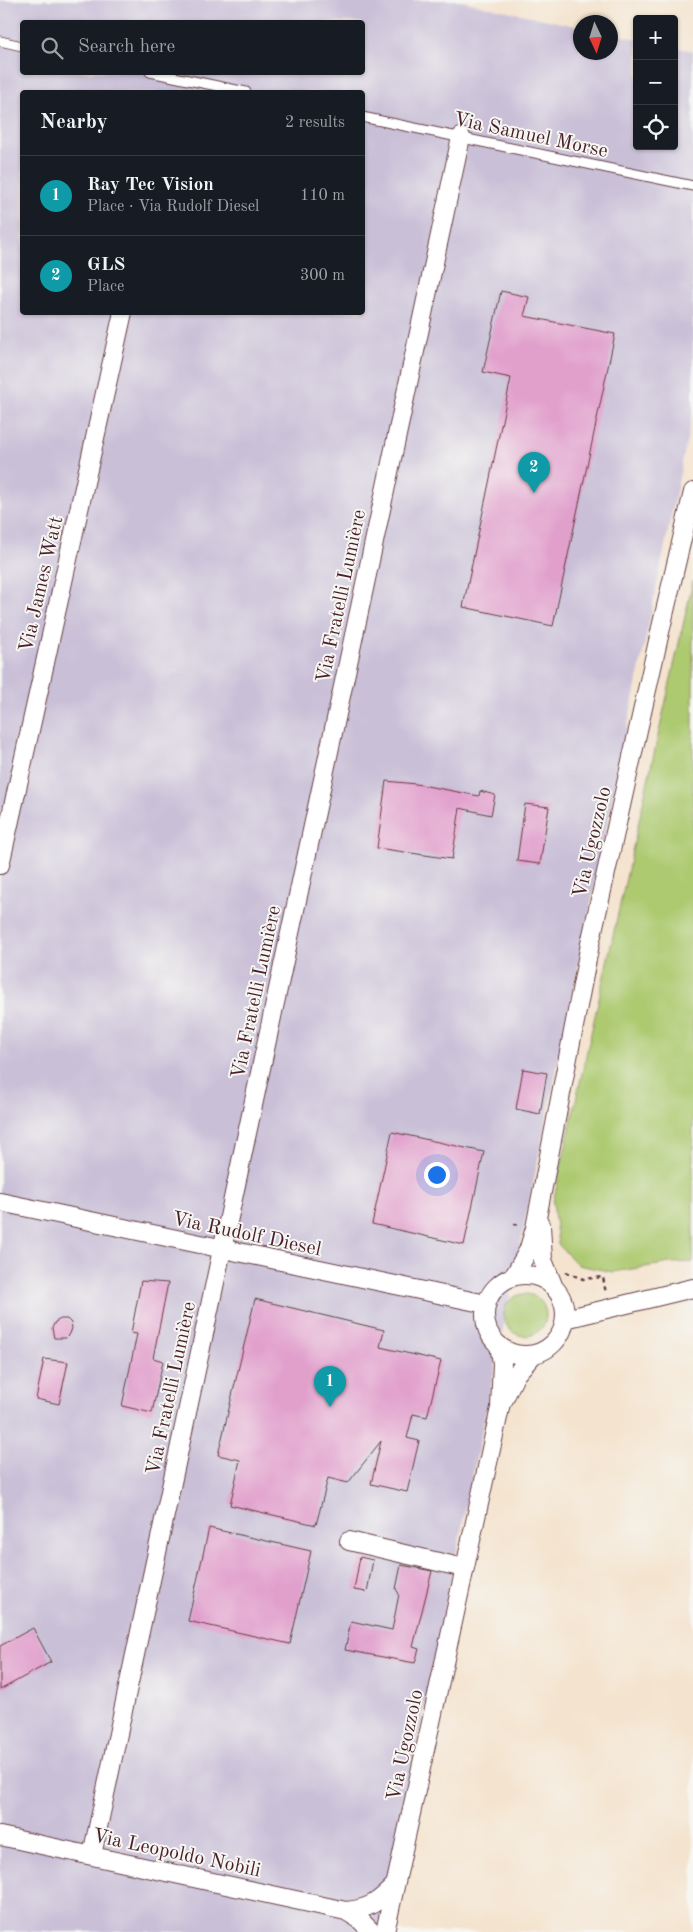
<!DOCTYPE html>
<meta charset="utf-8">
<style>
:root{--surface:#171b24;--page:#242831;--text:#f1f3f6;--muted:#9ea1a6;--line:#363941;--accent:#d1495b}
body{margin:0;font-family:"Old Standard TT",serif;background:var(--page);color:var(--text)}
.controls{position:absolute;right:15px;top:15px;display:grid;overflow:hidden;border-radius:5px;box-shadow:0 1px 4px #0004}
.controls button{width:45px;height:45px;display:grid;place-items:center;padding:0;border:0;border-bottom:1px solid var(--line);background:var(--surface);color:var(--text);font:25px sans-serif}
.compass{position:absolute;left:573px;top:15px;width:45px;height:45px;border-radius:50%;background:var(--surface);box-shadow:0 1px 4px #0004;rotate:176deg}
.you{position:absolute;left:436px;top:1174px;width:18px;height:18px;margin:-12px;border:4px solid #fff;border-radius:50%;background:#1a73e8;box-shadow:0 0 0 8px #1a73e833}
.badge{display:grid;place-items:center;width:32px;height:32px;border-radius:50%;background:var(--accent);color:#fff;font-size:16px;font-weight:700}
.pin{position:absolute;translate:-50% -41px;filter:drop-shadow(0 1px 2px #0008)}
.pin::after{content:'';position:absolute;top:26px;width:18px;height:15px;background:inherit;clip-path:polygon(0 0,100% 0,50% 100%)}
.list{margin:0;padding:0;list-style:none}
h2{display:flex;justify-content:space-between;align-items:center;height:65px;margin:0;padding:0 20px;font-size:21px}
h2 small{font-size:16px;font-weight:400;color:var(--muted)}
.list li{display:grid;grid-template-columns:32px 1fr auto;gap:15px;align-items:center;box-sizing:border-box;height:80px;padding:0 20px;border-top:1px solid var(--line)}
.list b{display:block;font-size:19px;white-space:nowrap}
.list p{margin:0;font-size:16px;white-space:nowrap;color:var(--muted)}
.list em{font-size:16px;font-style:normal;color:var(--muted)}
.icon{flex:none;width:28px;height:28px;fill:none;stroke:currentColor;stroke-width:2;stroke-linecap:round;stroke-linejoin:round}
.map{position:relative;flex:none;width:693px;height:1932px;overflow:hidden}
.search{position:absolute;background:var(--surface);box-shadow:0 1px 4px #0004;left:20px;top:20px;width:345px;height:55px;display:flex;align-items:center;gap:12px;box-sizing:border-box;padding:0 18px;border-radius:5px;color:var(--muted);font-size:19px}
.panel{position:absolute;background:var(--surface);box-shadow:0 1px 4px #0004;left:20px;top:90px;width:345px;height:225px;border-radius:5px}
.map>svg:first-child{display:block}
</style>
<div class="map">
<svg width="693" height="1932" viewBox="0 0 693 1932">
<rect width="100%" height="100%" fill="#f6f6f2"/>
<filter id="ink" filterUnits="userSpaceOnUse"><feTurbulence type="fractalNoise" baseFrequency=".02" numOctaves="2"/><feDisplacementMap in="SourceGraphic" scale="10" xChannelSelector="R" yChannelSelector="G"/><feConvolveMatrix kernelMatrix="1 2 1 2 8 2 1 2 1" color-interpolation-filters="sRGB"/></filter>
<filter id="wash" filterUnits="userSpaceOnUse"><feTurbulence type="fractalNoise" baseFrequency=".0096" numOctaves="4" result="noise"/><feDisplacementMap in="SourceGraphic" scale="20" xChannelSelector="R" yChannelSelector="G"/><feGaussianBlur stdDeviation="1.12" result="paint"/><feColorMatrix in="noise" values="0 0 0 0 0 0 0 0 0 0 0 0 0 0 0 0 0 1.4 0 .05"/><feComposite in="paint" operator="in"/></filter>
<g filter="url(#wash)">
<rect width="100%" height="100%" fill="#f4e4cf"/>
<path fill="#c9bfd7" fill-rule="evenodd" d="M0,0H456L580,27V52H610L611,33L637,39V146H674V47L693,51V410L378,1932H0ZM22,22H362V72H22ZM22,92H362V312H22Z"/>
<path fill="#adca71" stroke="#7c744e" d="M693,581V1262L670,1263L613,1272L578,1265L558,1244L553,1202Z
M504 1315a21 21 0 1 1 42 0a21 21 0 1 1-42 0Z"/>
<g id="blocks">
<path fill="#e19fcc" d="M501,291L529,297L524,316L615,334L553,626L463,607L511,378L483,372Z
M386,781L416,784L479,796L480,791L495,795L491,815L460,808L452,859L377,848Z
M525,804L549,807L540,864L517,861Z
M523,1069L547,1073L540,1114L516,1109Z
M392,1132L484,1152L464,1245L372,1224Z
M141,1281L168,1283L153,1358L163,1361L152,1413L122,1406L137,1334L131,1333Z
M255,1299L384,1330L380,1347L441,1361L427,1417L413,1414L407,1438L419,1441L407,1492L371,1484L381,1441L348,1483L328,1478L316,1525L230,1505L240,1460L218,1455Z
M61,1319H67L71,1323L72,1328L70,1334L66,1338H54L52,1328L55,1322Z
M44,1359L68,1362L59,1404L36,1399Z
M209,1528L311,1551L290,1644L188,1621Z
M360,1557L373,1560L367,1592L354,1590Z
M401,1565L432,1571L413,1647L419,1649L415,1663L345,1650L351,1621L392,1630L399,1594L396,1589Z
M33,1628L51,1662L0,1690V1646Z"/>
</g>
</g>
<g filter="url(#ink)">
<use href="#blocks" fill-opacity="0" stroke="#643d44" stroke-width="1"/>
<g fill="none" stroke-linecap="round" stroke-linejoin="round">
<defs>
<path id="service" d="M0,41L22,46
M150,72L246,92
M362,117L693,186"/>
<path id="minor" d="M0,865L123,312
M0,1202L486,1304
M541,1225L543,1260L553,1285
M485 1315a40 40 0 1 1 80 0a40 40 0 1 1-80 0Z
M514,1276L528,1251L535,1228L590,944L660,632L693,492
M565,1319L693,1288
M503,1401L516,1374L534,1354
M349,1541L464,1568
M0,1836L346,1911C370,1909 378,1902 395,1885
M92,1855L461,137
M346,1911L359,1919L372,1932
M385,1932L500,1408L502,1363L499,1345"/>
</defs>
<use href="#service" stroke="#643d44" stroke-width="11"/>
<use href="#minor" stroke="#643d44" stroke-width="20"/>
<path stroke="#643d44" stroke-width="2.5" stroke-dasharray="4 4" stroke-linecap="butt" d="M514,1224L521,1225
M566,1272L583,1279L603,1277L606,1294"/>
<use href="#service" stroke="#fff" stroke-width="9"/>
<use href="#minor" stroke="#fff" stroke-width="18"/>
</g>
</g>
<g text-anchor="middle" stroke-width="4" stroke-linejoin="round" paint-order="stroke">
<g font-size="20" fill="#4a1f2b" stroke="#f6f6f2">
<text transform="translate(531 134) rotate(12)" y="7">Via Samuel Morse</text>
<text transform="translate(40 584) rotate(-77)" y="7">Via James Watt</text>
<text transform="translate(340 596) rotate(-78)" y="7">Via Fratelli Lumière</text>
<text transform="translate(591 842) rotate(-77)" y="7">Via Ugozzolo</text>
<text transform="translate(255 992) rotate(-78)" y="7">Via Fratelli Lumière</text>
<text transform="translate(247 1233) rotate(12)" y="7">Via Rudolf Diesel</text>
<text transform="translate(170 1388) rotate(-78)" y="7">Via Fratelli Lumière</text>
<text transform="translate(404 1745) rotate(-78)" y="7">Via Ugozzolo</text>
<text transform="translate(177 1852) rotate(12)" y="7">Via Leopoldo Nobili</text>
</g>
</g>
</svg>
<div class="controls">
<button>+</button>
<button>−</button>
<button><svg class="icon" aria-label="locate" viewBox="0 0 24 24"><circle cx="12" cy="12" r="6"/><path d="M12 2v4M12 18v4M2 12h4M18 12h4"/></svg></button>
</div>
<svg class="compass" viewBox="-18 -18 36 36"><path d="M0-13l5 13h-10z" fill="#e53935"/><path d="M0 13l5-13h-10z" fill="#9ea1a6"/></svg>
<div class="you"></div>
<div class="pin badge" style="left:330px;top:1407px;background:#0f9aa8">1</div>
<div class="pin badge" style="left:534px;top:493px;background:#0f9aa8">2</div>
<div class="search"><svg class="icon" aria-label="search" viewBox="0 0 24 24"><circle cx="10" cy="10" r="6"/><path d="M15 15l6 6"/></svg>Search here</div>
<section class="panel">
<h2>Nearby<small>2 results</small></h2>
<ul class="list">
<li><span class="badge" style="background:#0f9aa8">1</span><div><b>Ray Tec Vision</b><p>Place · Via Rudolf Diesel</p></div><em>110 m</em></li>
<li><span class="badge" style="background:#0f9aa8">2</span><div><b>GLS</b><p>Place</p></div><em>300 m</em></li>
</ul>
</section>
</div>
